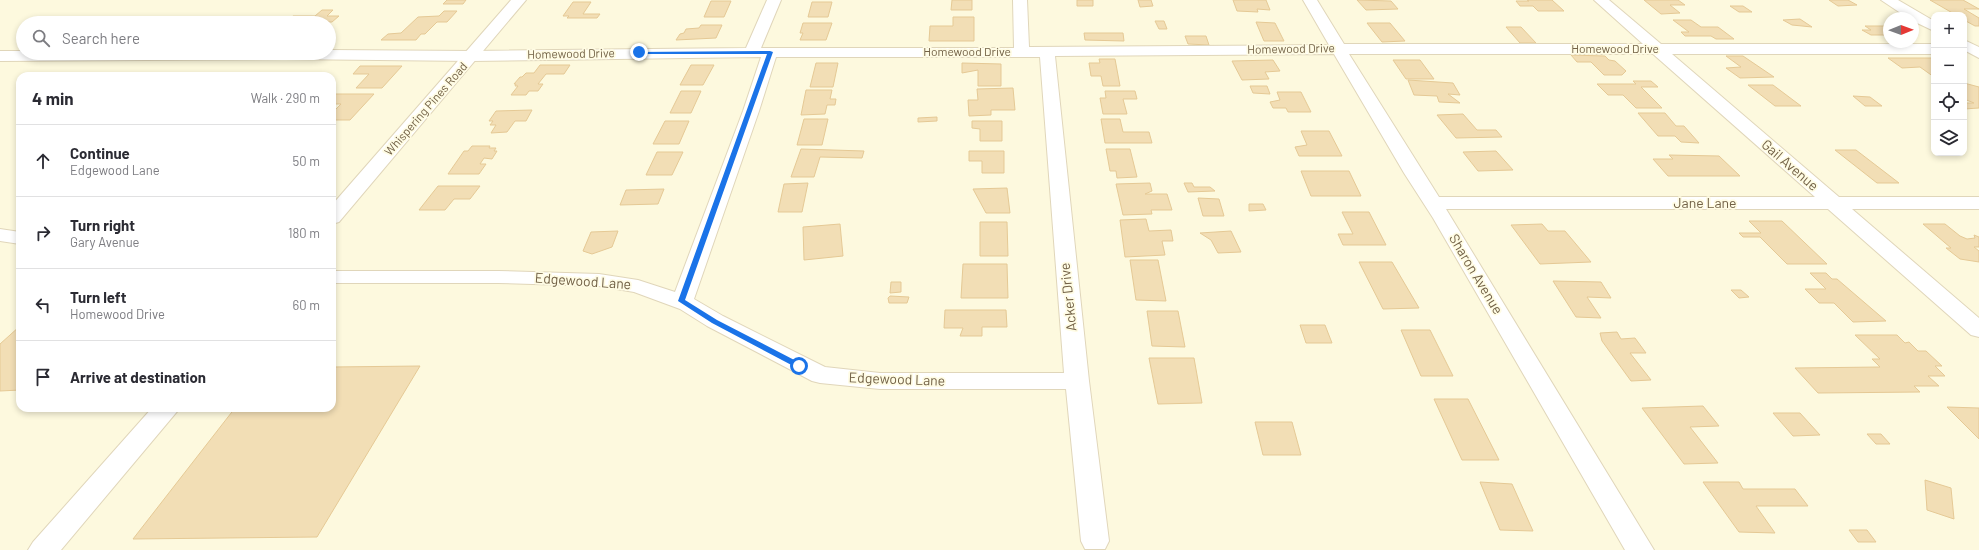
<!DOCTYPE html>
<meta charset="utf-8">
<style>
:root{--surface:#fff;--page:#f2f2f3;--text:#2b2b33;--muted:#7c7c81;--line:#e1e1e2}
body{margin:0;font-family:Barlow,sans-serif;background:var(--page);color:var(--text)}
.controls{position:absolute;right:12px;top:12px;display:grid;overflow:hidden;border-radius:8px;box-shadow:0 2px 6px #0003}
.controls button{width:36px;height:36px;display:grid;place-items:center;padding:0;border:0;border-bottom:1px solid var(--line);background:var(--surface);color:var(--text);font:20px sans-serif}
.compass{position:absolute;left:1883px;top:12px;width:36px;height:36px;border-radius:50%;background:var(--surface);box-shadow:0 2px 6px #0003;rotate:89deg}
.stop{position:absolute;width:12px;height:12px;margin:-9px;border:3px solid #1a73e8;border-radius:50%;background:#fff}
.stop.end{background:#1a73e8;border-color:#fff;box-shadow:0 1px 4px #0008}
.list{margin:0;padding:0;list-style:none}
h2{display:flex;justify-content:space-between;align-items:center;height:52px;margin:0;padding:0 16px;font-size:17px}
h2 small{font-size:13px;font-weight:400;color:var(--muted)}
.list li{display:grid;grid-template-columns:26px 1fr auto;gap:12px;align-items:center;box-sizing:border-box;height:72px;padding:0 16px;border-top:1px solid var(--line)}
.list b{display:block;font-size:15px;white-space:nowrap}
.list p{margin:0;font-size:13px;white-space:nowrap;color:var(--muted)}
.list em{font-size:13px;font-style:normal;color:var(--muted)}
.icon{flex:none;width:22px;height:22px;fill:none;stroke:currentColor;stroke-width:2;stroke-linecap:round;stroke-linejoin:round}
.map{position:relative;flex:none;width:1979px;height:550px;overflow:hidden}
.search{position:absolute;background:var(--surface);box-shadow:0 2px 6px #0003;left:16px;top:16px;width:320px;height:44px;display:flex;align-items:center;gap:10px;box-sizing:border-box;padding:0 14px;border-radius:22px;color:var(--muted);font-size:15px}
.panel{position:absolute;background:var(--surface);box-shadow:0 2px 6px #0003;left:16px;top:72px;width:320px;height:340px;border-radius:12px}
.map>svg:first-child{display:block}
</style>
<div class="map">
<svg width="1979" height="550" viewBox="0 0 1979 550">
<rect width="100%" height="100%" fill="#fdf9de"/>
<path fill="#f2deb5" stroke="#e5c995" d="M447,0H466L463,4H443Z
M952,0H972V10H951Z
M1077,0H1093V6H1077Z
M1138,0H1151L1153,6L1140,7Z
M1233,0H1266L1270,10L1257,9L1258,12L1237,11Z
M1357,0L1391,1L1398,9L1366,10Z
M1527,0H1552L1564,11H1538L1533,6H1520L1516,1H1529Z
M1644,0H1678L1685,5H1670L1680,13L1661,14Z
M1829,0H1848L1857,5L1838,6Z
M1930,0H1963L1979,9H1964L1979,18V26H1975L1964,20V15H1956Z
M711,1H731L724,17H704Z
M573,2H591L583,14H600L597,18H567L569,16H563Z
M812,2H832L828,17H808Z
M1730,6H1743L1752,12H1739Z
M322,10H333L327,16H339L332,22L285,23L293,16H315Z
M444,11H457L447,22H437L425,34H421L416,40H381L388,34L401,33L418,17L439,16Z
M953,17H974V41H929L930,26H953Z
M209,18L203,23H165L170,19Z
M105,19L98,23H42L47,20Z
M160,19L155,23H114L119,20Z
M1800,19L1812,27L1792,25L1783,20Z
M1673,20H1691L1701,27H1718L1734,39H1716L1711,36H1685L1681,32H1689Z
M1155,21H1164L1167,29H1159Z
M1256,22L1275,23L1284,41H1264Z
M803,23H832L826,40H800L803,33H800Z
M1367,23H1390L1405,41L1382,42Z
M701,25H722L716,38L676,40L680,34L684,33L686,29L699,28Z
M1865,26H1888L1889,38L1884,35H1871L1862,30H1871Z
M1506,27H1521L1536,43H1520Z
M1084,33H1123L1124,41L1085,40Z
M1185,36H1206L1209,45L1188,44Z
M1571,55L1605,56L1609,60L1615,61L1626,71L1622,75H1604L1591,62H1577Z
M1726,56H1743L1774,77L1740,78L1726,68L1741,67Z
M1888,58H1933L1934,77L1920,67L1902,68Z
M1099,59H1115L1120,86H1103L1101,76H1091L1089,63H1100Z
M1273,60L1280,71L1265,72L1269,79L1242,80L1232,61Z
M1393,60H1420L1434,79H1406Z
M816,63H838L833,87H810Z
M962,63L1001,64V86H978V70L962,73Z
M540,65H570L564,74H546L538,84H543L538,91H529L526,95H511L518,86H515L516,84H514L520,77H522L526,73H534Z
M691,65H714L703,85H680Z
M360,66H402L382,88H356L369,74H353Z
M1408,80L1453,83L1460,95L1448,94L1460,103L1439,102L1437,96L1414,95Z
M1633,81H1651L1658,87H1641L1662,108H1636L1623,95H1608L1597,84H1636Z
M1964,83L1979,87V108L1964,109V103H1974L1964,99Z
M1748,85H1773L1801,106H1775Z
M1250,86H1267L1270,94L1253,93Z
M1013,88L1015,110H991V115L969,116L968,100H978L977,89Z
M806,90H832L830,99H836L835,105H827L825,114L801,115Z
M681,91H701L691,113H670Z
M1105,91H1135L1137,99H1123L1127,114H1103L1100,98H1106Z
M1277,92H1301L1311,112H1288L1286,108H1273L1270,102L1280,100Z
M332,94H374L350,120H332V113L341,104H332Z
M1853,96L1870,97L1882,106H1865Z
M532,110L526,121H515L507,132L491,133L496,125H490L493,121H489L496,111Z
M1638,113H1665L1676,126H1684L1699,143L1681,142L1675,136H1658Z
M1463,114L1477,130H1496L1502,137L1456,138L1437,115Z
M937,117V121L918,122V118Z
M804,119H828L822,145H797Z
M1101,119H1120L1123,132H1149L1152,143H1105Z
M665,121H689L679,144H653Z
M972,121H1002V141H980V129L972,128Z
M1301,131H1329L1342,156H1299L1295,147L1307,145Z
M472,146H490L489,148H496L494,151H497L492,159L484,158L480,164H486L479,174H448L464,151H468Z
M801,149L864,151L862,158L820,157L814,177H791Z
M1106,149H1130L1137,177L1117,178L1116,171H1110Z
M1835,150H1856L1899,183H1877Z
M969,151H1004V173H982V161H969Z
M1496,151L1513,170L1478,171L1463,152Z
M657,152H683L672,175H646Z
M1669,155L1719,156L1740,176H1668L1653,159H1673Z
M1301,171H1349L1361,196H1311Z
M808,183L802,212H778L784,184Z
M1150,183L1152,191L1145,194H1167L1172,210H1151L1152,214L1123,215L1116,184Z
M1184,183H1192L1194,187H1210L1215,191L1188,192Z
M438,186H480L470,199H454L445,210H419Z
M1007,188L1010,213H986L973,189Z
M664,189L658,204L620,205L626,190Z
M1198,198L1219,199L1224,216H1203Z
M1249,204H1263L1266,210L1249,211Z
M1342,212H1369L1386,245H1343L1338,234H1353Z
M1146,219L1149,231L1171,230L1173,241H1162L1165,255L1125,257L1120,220Z
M1749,221H1782L1827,264H1787L1760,237H1743L1739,233H1761Z
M980,222H1007L1008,256H980Z
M840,224L843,256L804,260L803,227Z
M1542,224L1548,231H1565L1591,262L1540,264L1511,225Z
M1923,224H1945L1960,236L1967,239L1975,238L1974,235L1979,237V247H1974L1979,251V262L1960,259L1946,248H1951Z
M618,231L612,247L592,254L583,251L591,232Z
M1231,231L1241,252L1218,253L1211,240L1200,233Z
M1130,260H1158L1166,301L1136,300Z
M1359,262H1392L1419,308L1383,309Z
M963,264H1007L1008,298H961Z
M1810,273H1826L1832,279H1837L1886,321L1853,322L1834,303H1819L1805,289H1826Z
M1553,281L1601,282L1611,298L1587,297L1601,318L1576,317Z
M891,282H901V292L890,293Z
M1731,290H1741L1749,297L1739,298Z
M890,296L909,297L907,303H889L888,298Z
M945,310H1006L1007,327H982V336H960L963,328H944Z
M1147,311H1178L1185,347L1152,346Z
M1300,325H1325L1332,343H1306Z
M20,326V390L0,391V344Z
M1401,330H1430L1453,376H1421Z
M1617,332L1621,339L1635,338L1646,353H1630L1651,380L1631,381L1602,341L1600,333Z
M1855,335H1897L1905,343L1909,342L1918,351H1926L1942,366H1935L1945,376H1928L1939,386H1914L1920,392L1818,393L1795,368L1880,367L1872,359H1880Z
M1149,358H1194L1202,403L1158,404Z
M420,366L317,537L133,539L235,408H332V367Z
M1434,399H1468L1499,460H1462Z
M1703,406L1719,426L1690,427L1718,463L1684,464L1642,408Z
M1947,407L1979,408V439Z
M1773,413H1800L1820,435L1793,436Z
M1255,422H1292L1301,455H1263Z
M1867,434H1881L1890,444H1876Z
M1925,480L1951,488L1954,519L1927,510Z
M1480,482L1512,484L1533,531L1500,530Z
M1703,482H1739L1743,489H1795L1808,506H1756L1775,533L1739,532Z
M1849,530H1867L1876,542H1858Z"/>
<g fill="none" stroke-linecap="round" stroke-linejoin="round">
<defs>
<path id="minor" d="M767,0H781L761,48H1014L1013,0H1027L1029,47L1329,45L1303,0H1317L1344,44H1643L1594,0H1609L1661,44H1934V54H1672L1839,197H1979V209H1852L1979,318V337L1971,335L1828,209H1446L1654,550H1625L1433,218L1404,173L1334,54L1055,56L1089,381L1109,541L1105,549H1085L1081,541L1066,389H880L820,383L812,381L707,326L680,309L634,292L599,286L498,283H332V271H498L599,274L638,280L675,292L743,111L761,57L472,61L284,59L0,61V51H23V53H329V50L472,51L746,48ZM1349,54H1653L1815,197H1439ZM776,57H1040L1064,373H880L825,367L723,316L694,299L759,111Z
M1881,0H1898L1934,21V31L1913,21V18H1908Z
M1964,40L1979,47V58L1964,50Z
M0,229L20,232V244L0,241Z"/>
<path id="tertiary" d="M511,0H526L339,222L332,224V205Z
M152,408H180L61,550H28L33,542Z"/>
</defs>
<use href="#minor" stroke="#e0d6ba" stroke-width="2"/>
<use href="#tertiary" stroke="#e0d6ba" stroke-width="2"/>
<use href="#minor" fill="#fff" fill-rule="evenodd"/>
<use href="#tertiary" fill="#fff" fill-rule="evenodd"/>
</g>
<path fill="#1a73e8" d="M770,51L773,52L685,300L717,320L802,364V368L799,369L712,323L678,301L767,54H639L636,52Z"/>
<g text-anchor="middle" stroke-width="3.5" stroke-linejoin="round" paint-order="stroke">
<g font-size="12" fill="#726146" stroke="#fffce4">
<text transform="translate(1291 49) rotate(-1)" y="4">Homewood Drive</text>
<text x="1615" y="53">Homewood Drive</text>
<text x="967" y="56">Homewood Drive</text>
<text transform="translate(571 54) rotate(-1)" y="4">Homewood Drive</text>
<text transform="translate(426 109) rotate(-49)" y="4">Whispering Pines Road</text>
</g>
<g font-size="14" fill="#726146" stroke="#fffce4">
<text transform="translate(1790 165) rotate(41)" y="5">Gail Avenue</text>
<text x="1705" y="208">Jane Lane</text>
<text transform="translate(1476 274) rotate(59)" y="5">Sharon Avenue</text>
<text transform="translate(583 281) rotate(4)" y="5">Edgewood Lane</text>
<text transform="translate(1068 297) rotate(-96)" y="5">Acker Drive</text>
<text transform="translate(897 379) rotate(2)" y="5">Edgewood Lane</text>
</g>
</g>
</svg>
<div class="controls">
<button>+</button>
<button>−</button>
<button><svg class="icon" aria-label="locate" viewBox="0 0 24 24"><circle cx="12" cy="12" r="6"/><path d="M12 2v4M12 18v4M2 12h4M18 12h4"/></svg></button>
<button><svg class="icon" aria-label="layers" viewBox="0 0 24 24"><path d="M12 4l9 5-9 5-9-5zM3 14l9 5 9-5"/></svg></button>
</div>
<svg class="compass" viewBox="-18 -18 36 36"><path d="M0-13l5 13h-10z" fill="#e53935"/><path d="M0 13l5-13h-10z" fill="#7c7c81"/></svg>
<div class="stop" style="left:799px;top:366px"></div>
<div class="stop end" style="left:639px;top:52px"></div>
<div class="search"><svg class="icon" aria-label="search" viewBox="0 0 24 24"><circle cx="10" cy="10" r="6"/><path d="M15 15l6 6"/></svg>Search here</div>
<section class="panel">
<h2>4 min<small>Walk · 290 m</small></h2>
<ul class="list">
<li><svg class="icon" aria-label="ahead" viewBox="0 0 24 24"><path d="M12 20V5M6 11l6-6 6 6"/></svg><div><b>Continue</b><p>Edgewood Lane</p></div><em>50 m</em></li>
<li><svg class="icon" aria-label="right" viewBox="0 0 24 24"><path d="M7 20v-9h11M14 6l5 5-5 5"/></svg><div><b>Turn right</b><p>Gary Avenue</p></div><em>180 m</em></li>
<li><svg class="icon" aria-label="left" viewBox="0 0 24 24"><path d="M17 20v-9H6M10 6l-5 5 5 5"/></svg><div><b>Turn left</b><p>Homewood Drive</p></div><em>60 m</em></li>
<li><svg class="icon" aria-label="arrive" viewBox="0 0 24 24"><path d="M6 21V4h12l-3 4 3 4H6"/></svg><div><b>Arrive at destination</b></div></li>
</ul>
</section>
</div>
